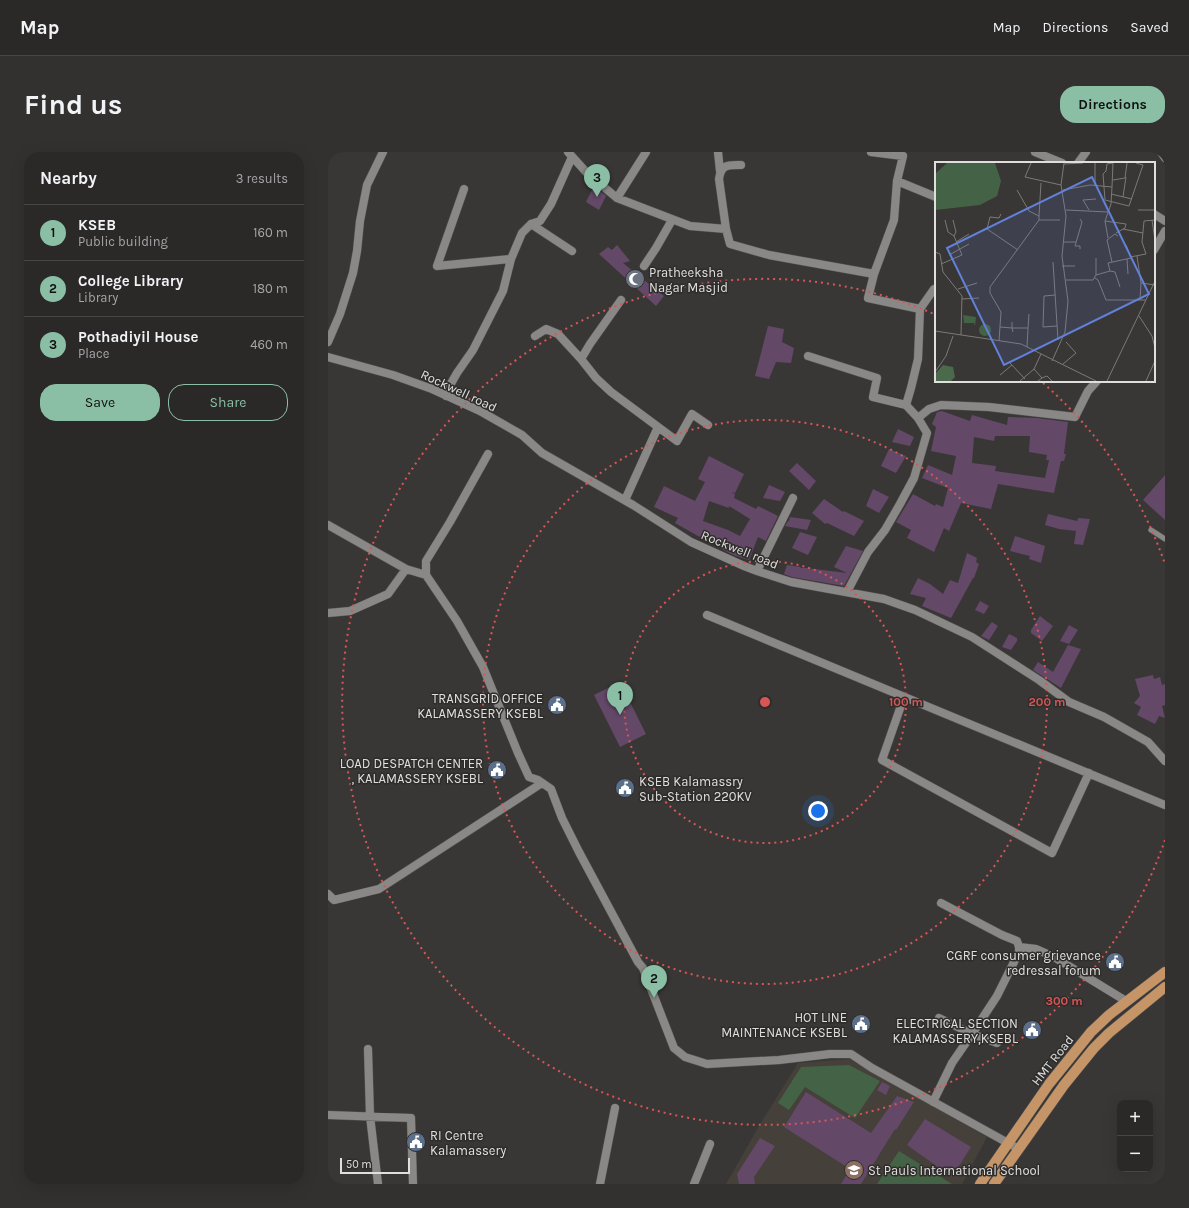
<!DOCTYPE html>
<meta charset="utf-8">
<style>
:root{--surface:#2b2928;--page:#333130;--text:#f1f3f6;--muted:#a6a6a8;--line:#474545;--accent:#8abfa5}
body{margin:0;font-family:Karla,sans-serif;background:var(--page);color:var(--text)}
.controls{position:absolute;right:12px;bottom:12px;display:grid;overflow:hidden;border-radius:8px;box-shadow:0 4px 16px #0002}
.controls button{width:36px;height:36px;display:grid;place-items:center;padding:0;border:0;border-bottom:1px solid var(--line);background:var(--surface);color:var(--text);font:20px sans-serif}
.scale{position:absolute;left:12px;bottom:10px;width:70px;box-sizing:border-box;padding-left:4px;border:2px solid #e0dfde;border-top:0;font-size:11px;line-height:14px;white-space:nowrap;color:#e0dfde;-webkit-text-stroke:3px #2f2d2b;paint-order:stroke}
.you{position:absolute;left:490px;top:659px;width:14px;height:14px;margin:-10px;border:3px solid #fff;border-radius:50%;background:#1a73e8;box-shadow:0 0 0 6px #1a73e833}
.badge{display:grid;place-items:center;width:26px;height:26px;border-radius:50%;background:var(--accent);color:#111;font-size:13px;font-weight:700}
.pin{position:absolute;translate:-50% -33px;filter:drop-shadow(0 1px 2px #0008)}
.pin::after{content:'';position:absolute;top:21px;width:14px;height:12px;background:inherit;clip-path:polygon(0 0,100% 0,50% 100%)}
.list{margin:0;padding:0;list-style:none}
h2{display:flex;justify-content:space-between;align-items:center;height:52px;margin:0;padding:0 16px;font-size:17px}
h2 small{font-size:13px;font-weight:400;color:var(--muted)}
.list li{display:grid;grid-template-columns:26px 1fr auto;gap:12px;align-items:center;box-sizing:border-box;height:56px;padding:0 16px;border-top:1px solid var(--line)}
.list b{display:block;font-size:15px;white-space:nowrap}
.list p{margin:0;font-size:13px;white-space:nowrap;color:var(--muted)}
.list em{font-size:13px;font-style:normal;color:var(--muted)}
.actions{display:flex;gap:8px;padding:12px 16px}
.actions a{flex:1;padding:9px 0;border:1px solid var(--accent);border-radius:16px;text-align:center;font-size:14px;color:var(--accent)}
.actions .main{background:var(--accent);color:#111}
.map{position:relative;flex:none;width:837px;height:1032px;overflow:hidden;border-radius:16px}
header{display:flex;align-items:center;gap:24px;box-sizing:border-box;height:56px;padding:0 20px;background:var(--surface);border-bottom:1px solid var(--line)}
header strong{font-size:19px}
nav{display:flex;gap:22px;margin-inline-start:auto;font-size:14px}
.intro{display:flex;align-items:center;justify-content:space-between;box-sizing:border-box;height:96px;padding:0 24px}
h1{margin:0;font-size:28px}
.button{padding:10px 18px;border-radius:16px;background:var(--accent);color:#111;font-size:14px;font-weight:700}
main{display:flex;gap:24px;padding:0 24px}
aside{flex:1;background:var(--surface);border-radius:16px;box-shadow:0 4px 16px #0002}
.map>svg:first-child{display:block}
</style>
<header>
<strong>Map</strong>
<nav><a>Map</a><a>Directions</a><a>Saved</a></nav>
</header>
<div class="intro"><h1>Find us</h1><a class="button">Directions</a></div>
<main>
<aside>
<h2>Nearby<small>3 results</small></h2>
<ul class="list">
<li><span class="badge">1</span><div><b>KSEB</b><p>Public building</p></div><em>160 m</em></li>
<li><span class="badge">2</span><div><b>College Library</b><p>Library</p></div><em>180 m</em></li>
<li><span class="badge">3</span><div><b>Pothadiyil House</b><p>Place</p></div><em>460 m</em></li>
</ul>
<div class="actions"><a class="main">Save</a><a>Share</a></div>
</aside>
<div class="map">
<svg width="837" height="1032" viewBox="0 0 837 1032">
<rect width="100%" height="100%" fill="#393735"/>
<path fill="#454039" d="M521,907L659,985L634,1032H398L431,974L470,911Z"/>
<path fill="#446245" d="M521,913L552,929L527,966L477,935L461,958L450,951L473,915Z
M571,999L624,1032H549Z"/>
<path fill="#634868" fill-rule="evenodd" d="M266,34L278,44L271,58L258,50Z
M289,93L302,109L295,111L336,144L328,154L271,102L280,95L284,98Z
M440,174L456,177L454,190L466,196L463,211L448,210L441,227L427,224Z
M614,259L642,269L644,263L679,273L680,265L709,266L740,270L736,302H738L736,309H733L726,341L670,332L663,357L633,351L621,379L616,376L606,400L579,386L583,378L568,370L585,342L607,354L608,352L615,355L620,336L594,326L600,313L624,323L628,304L603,299L608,275L604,272L609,260ZM667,284H702L701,300L719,303L718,308H721L717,326L667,319L668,314L644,311L646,285L666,289Z
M570,277L586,285L582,294L564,290Z
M561,297L578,304L568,321L553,314Z
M381,304L416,322L407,341L403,340L407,342L406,346L428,357L430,354L450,364L438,389L430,385L421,408L405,403L392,396L393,393L370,384L347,371L350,366L326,355L336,334L367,349L377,330L370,327ZM381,349L401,356V354L422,367L412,384L400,378L375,369Z
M469,311L488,329L481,338L461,319Z
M837,323V368L815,348Z
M441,333L457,340L452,349L435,346Z
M545,337L561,345L551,361L538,354Z
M496,347L515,360L516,359L536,369L526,384L499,371L497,372L484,361Z
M720,362L749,369L750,366L762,367L755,393L746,392L748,379L731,377L717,373Z
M462,365L483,368L479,378L457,374L460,369H461Z
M472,380L489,385L480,403L464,396Z
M687,384L717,394L713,411L701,407L702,404L682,399Z
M518,394L535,399L516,434L464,425L456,422L459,413L473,415L472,416H478L519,421L506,415Z
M639,401L649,406L648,410L651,412L646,426H645L623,466L594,454L598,446L582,442L590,426L602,432L615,442L622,428L630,431Z
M652,449L661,454L656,462L647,458Z
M712,464L725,474L714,489L703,481V478Z
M664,470L670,474L661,488L653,484Z
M741,473L750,478L741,492L732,489Z
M681,482L689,486V489L683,498L674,495Z
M740,493L753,497L733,536L705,518L710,510L725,520Z
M825,523L826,527L832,525L834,533L837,532V553L834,554L837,566L831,564L827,572L809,563L813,555L806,551L812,544L807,527Z
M292,530L318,582L292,595L266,543Z
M554,930L562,934L558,943L549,938Z
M478,940L543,981L569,944L586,950L568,978L567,977L533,1032H513L522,1017L456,975Z
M597,967L643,995L624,1025L579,993Z
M432,986L447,994L426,1025L427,1032H411L409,1022Z"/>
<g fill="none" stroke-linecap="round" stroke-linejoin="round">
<defs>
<path id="lane" d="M823,378L837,387"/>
<path id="street" d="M240,0L259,21L289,46L362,74L398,77
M390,0L392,19
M707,0L734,11
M833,0L837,6
M750,11L758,0
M413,13C400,13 393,12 391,27L398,77L402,92L441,103L546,122
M569,29L608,45
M136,37L109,114L183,107
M289,46L318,0
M826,62L837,69
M203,72L244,99
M826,98L837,79
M316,114L328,96L344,68
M592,157L606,137H608
M207,184L218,177L230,182L253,207L268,226L283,240L349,289L364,262L380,273
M0,190L12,162L25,121L29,99L32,69L39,33L55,0
M480,204L549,226L545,245L578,253
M0,205L65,223L104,237L152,259L194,283L214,301L305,353L363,390L416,414L429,419L463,430L556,447L587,458L644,485L711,528L741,550L776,565L820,590L837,609
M253,207L262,192L293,148
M118,244L121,235L129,221L145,198L175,139L183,107L194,81L203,72L212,69L223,52L244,5
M590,266L601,257L613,253L661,255L747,265L760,239L769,229
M160,302L122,370L98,409V423L129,469L155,515L190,601L201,625L210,628L223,637L234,666L251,700L310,810L315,816L346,896L357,905L379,912L451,908L502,902H523L544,916L691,997
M297,348L330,275
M0,373L78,417
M429,419L465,346
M519,440L540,400L557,378L572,352L586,326L599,281L590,266L578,253L583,236L590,207L592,157L540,146L546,122L566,68L569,29L575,4L543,0
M0,461L22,459L60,442L78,417L98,423
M379,463L837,653
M576,545L554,608L724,701L761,621
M0,742L6,748L51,737L214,631
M613,751L674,783L689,789L691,795V800L669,844L644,882L669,891
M691,795L708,797L726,805L798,849
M40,897L42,964L50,1032
M605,950L624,911L644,882L611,866
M0,963L83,966L85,1032
M272,1032L287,956
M366,1032L382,992"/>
<path id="primary" d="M652,1032L721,932L763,880L781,863L837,820
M666,1032L736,933L766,896L781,881L837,835"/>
</defs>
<use href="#lane" stroke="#565553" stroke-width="6"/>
<use href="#street" stroke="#565553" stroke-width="9"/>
<use href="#primary" stroke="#565553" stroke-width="11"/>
<use href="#lane" stroke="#8a8886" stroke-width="5"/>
<use href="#street" stroke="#8a8886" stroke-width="8"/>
<use href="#primary" stroke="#c59567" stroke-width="10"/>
</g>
<g fill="none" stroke="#d85656" stroke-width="2" stroke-dasharray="2 4">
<circle cx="437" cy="550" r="141"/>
<circle cx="437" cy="550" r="282"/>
<path d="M837 688A423 423 0 1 1 606 162M715 231A423 423 0 0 1 837 412"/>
</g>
<defs>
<symbol id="mosque-disc" viewBox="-11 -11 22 22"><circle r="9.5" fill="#6b7280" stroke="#2f2d2b"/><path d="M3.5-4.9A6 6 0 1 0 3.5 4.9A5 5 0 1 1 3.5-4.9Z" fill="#fff"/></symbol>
<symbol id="civic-disc" viewBox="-11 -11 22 22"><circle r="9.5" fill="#5c6f8a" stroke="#2f2d2b"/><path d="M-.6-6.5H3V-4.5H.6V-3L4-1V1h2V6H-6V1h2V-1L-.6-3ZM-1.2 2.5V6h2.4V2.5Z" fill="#fff"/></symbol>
<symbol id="school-disc" viewBox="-11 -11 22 22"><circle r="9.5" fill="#8d6e63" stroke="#2f2d2b"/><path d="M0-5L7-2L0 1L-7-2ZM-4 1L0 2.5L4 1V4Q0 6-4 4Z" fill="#fff"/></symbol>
</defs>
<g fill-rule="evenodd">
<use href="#mosque-disc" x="296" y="116" width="22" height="22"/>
<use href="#civic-disc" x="218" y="542" width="22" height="22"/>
<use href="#civic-disc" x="158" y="607" width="22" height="22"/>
<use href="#civic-disc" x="286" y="625" width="22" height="22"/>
<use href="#civic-disc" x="776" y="799" width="22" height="22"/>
<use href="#civic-disc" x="522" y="861" width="22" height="22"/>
<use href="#civic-disc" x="693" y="867" width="22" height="22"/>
<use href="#civic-disc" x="77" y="979" width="22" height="22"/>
<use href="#school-disc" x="515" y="1007" width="22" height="22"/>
</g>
<g text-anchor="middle" stroke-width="3" stroke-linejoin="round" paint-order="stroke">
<g font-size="13" fill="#e0dfde" stroke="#2f2d2b" text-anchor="end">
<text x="321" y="125" text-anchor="start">Pratheeksha<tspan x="321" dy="15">Nagar Masjid</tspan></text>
<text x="215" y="551">TRANSGRID OFFICE<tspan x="215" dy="15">KALAMASSERY KSEBL</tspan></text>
<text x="155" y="616">LOAD DESPATCH CENTER<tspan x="155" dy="15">, KALAMASSERY KSEBL</tspan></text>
<text x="311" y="634" text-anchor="start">KSEB Kalamassry<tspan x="311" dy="15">Sub-Station 220KV</tspan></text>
<text x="773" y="808">CGRF consumer grievance<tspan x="773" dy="15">redressal forum</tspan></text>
<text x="519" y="870">HOT LINE<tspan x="519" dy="15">MAINTENANCE KSEBL</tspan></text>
<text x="690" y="876">ELECTRICAL SECTION<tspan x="690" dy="15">KALAMASSERY,KSEBL</tspan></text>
<text x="102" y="988" text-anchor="start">RI Centre<tspan x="102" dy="15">Kalamassery</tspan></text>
<text x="540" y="1023" text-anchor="start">St Pauls International School</text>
</g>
<g font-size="13" fill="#e0dfde" stroke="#2f2d2b">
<text transform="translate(131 238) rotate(25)" y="5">Rockwell road</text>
<text transform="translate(412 397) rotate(22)" y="5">Rockwell road</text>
<text transform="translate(724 908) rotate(-52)" y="5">HMT Road</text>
</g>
</g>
<g transform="translate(607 10)">
<rect width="220" height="220" fill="#393735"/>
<path d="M12,1H60L66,19L62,34L45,43L0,48V12ZM28,153L41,155L40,164L39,161H29ZM44 168a6 6 0 1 1 12 0a6 6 0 1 1-12 0Z" fill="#446245"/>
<path d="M8,203L18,205L20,215L16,219H0V212Z" fill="#4a6a4b"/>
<path fill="none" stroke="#7c7a79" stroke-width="1" d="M96,1L90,15L126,23M160,1V23M178,1L172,2L171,9L168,12L170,38L194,44L208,3L201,1M129,2L148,1M178,18L190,16L192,1M177,25L178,1M82,28L94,49L104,54V58M128,28L155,23L177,25L176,42L170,59L173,76M176,32L197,37M188,35L191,15M131,48L173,50M154,48L148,38L161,37M203,48H220M66,52L64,56L55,55L52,67L83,88M104,54L106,21M18,58L21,70L19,74M217,58L220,78M170,59L191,62L190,66L181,71M188,67L208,71M21,80L34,72M128,80H141M145,87V84H140L147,60L145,57M0,90L5,92L8,110L27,134L26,173M14,93L34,82M202,94L206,121L220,123M195,95L211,92L207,80L209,59L220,58M192,97L193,112M118,100L123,178M177,100L172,78L180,72L183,74M6,102L27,93L19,74L13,70L10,58M127,104H140M175,109L180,110L185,125M161,113V96M160,116L163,118L171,138H211M131,118H158L161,113L175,109L173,101L196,96L191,83M23,127L42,121M120,133L109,134L108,165L122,164M27,137L44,136M205,138L206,121M204,154L217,174L220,186M65,165L77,166V160M0,169L86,182L161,219M78,170L77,166H93L94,152M64,179L66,150L55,131V125L104,58H125M92,185L93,166M117,199L130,170L133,139L127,94L131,54L126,23L129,1M75,201L90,217M128,202L141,191L131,180M99,207L107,216L103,219M0,210L11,194L18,174M65,213L77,203M107,216L112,214L117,219M85,219L99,207L106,192M172,219L220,119M211,219L220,199"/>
<path fill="#6181da" fill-opacity="0.15" stroke="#6181da" stroke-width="2" d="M157,15L214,132L69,203L12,86Z"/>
<rect width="220" height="220" fill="none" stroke="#e0dfde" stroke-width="2"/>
</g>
<circle cx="437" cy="550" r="6" fill="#d85656" stroke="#2f2d2b" stroke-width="2"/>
<g font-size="12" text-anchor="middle" font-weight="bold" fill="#d85656" stroke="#2f2d2b" stroke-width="3" stroke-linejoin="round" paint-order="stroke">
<text x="578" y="554">100 m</text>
<text x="719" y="554">200 m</text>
<text x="736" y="853">300 m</text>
</g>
</svg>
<div class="controls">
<button>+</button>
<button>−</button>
</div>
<div class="scale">50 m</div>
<div class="you"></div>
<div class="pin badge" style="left:292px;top:563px">1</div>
<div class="pin badge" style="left:326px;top:846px">2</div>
<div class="pin badge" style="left:269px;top:45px">3</div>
</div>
</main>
